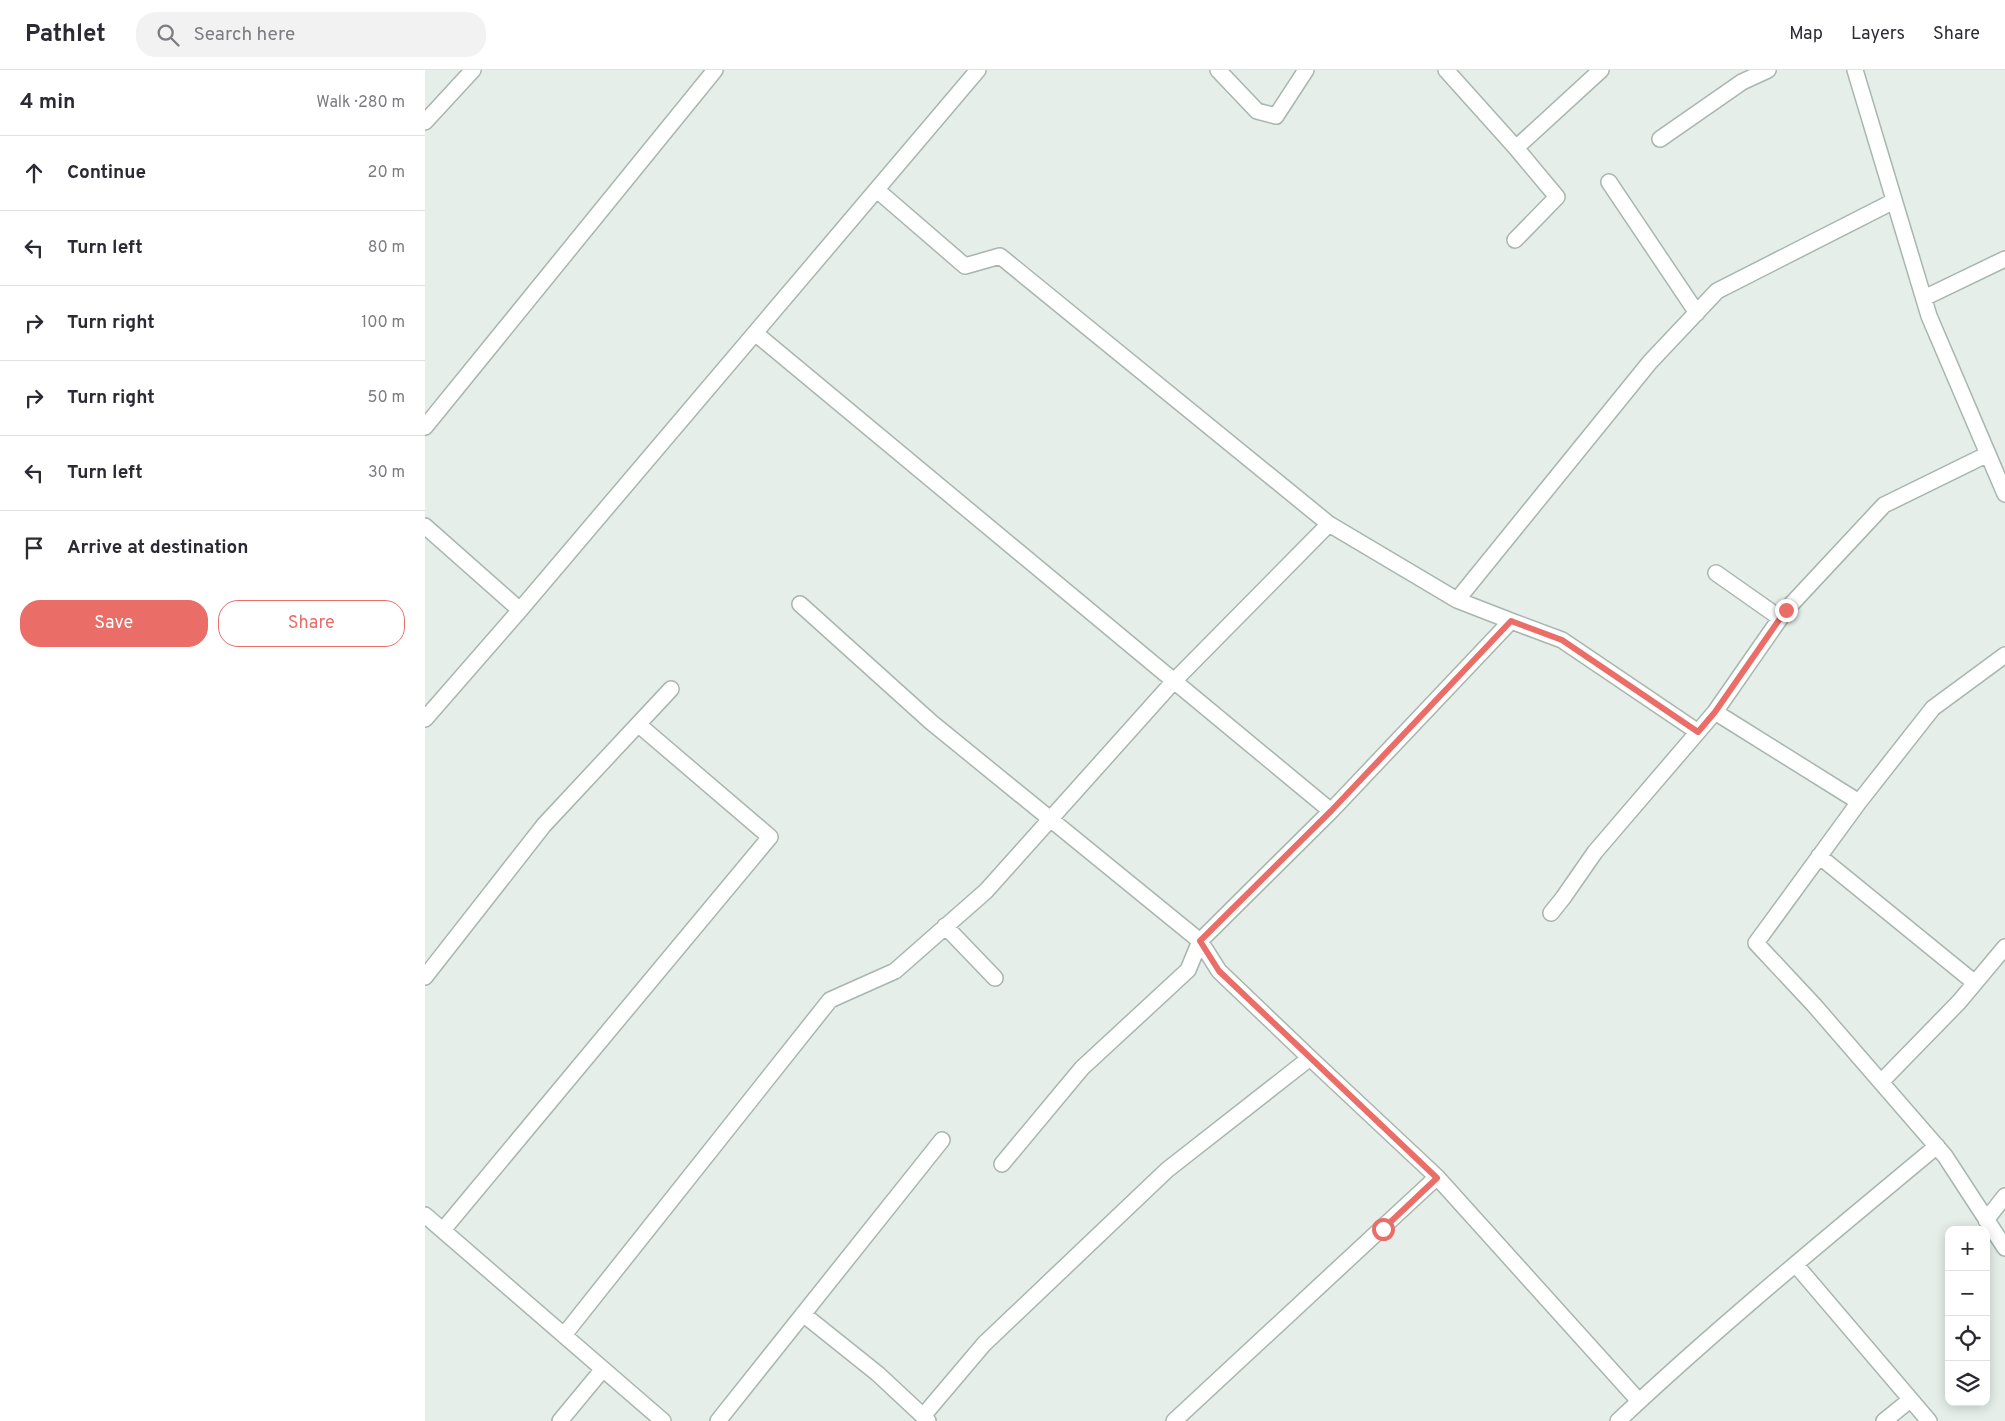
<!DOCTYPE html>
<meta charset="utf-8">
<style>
:root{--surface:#fff;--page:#f2f2f3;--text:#2b2b33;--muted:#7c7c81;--line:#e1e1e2;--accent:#eb6d67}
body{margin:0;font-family:Overpass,sans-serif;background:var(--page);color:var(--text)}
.controls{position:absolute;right:15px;bottom:15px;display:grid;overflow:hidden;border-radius:10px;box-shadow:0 2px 12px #0003}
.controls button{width:45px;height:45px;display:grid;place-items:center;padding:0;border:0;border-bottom:1px solid var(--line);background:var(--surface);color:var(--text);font:25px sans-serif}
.stop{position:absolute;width:15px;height:15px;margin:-11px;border:4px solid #eb6d67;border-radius:50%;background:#fff}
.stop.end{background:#eb6d67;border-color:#fff;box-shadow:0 1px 5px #0008}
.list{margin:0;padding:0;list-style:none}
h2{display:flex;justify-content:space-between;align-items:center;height:65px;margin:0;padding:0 20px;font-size:21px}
h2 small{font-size:16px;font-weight:400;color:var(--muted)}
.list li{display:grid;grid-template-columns:32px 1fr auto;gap:15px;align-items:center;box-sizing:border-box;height:75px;padding:0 20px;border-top:1px solid var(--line)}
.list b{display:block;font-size:19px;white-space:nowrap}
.list em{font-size:16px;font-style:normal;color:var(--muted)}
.actions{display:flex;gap:10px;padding:15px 20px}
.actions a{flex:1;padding:11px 0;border:1px solid var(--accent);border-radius:20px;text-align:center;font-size:18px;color:var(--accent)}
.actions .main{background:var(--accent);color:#fff}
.icon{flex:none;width:28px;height:28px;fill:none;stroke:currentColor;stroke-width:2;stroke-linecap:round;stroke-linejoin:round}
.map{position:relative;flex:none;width:1580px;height:1351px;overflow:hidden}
header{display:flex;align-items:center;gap:30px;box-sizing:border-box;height:70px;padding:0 25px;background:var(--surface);border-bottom:1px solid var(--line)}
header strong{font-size:24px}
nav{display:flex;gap:28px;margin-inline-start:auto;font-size:18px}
.search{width:350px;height:45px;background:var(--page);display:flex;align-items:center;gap:12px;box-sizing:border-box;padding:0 18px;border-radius:20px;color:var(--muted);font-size:19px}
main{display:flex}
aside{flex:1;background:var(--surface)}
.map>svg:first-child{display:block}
</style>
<header>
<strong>Pathlet</strong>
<div class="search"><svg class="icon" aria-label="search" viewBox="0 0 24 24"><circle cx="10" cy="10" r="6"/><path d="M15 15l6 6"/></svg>Search here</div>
<nav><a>Map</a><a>Layers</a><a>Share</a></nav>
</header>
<main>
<aside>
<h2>4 min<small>Walk · 280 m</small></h2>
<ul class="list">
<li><svg class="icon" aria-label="ahead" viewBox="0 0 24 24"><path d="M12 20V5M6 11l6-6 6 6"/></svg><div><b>Continue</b></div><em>20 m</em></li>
<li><svg class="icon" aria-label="left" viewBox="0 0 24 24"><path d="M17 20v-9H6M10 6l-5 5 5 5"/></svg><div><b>Turn left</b></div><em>80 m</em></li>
<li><svg class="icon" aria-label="right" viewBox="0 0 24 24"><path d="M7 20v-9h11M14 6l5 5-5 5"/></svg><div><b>Turn right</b></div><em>100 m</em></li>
<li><svg class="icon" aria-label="right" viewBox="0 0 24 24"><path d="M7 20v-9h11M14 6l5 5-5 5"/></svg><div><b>Turn right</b></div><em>50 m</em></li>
<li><svg class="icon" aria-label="left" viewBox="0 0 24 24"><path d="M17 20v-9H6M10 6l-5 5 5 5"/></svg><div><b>Turn left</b></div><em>30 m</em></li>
<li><svg class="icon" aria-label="arrive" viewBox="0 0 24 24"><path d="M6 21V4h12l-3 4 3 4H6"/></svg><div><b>Arrive at destination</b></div></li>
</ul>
<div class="actions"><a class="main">Save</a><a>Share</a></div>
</aside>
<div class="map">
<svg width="1580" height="1351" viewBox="0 0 1580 1351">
<rect width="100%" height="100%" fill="#e5eee8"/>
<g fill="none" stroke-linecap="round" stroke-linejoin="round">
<defs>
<path id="minor" d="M793,0L832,41L851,46L881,0
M1021,0L1091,78L1176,0
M1430,0L1504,246L1580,424
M0,52L48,0
M1235,69L1317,12L1343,0
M1184,112L1272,243
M452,120L540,196L575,186L904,454L749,611L906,741
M1090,170L1132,127L1091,78
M1499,228L1580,189
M0,357L290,0
M0,456L95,540
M1291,503L1355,548
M1032,530L1225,292L1292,221L1469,131
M375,534L506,652L775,871L906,741L1086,551L1032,530L904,454
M1086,551L1137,570L1273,662
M1290,642L1361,540L1459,435L1563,384
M0,649L95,540L553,0
M1434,732L1508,638L1580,585
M1394,786L1550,913
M1126,843L1138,828L1170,782L1290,642L1434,732L1331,873L1389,935L1520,1086L1580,1178
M520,856L570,908
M0,907L119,755L246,619
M1456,1012L1534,932L1580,877
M577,1094L657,998L763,900L775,871L794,901L885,988
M1012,1107L1214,1331
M0,1145L238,1351
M1561,1150L1580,1126
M18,1160L345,767L214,655
M1371,1195L1504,1351
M378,1244L453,1304L498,1346
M139,1265L405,930L470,901L561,821L749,611L330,263
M135,1351L178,1299
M293,1351L517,1070
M503,1351L498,1346L559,1274L742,1100L885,988L1012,1107L749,1351
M1193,1351C1295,1255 1404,1166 1512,1076
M1459,1351L1485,1330"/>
</defs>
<use href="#minor" stroke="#a8b6ae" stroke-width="18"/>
<use href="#minor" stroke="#fff" stroke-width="15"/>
</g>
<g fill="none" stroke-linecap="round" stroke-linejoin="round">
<path stroke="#eb6d67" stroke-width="6" d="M958,1159L1012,1108L794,901L775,871L906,741L1086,551L1137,570L1273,662L1290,642L1361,540"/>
</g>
</svg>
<div class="controls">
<button>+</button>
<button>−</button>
<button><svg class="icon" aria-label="locate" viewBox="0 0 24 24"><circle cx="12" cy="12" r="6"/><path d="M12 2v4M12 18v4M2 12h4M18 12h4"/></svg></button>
<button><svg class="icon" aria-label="layers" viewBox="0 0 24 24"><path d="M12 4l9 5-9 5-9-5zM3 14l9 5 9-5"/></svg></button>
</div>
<div class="stop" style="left:958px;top:1159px"></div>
<div class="stop end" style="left:1361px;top:540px"></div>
</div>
</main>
